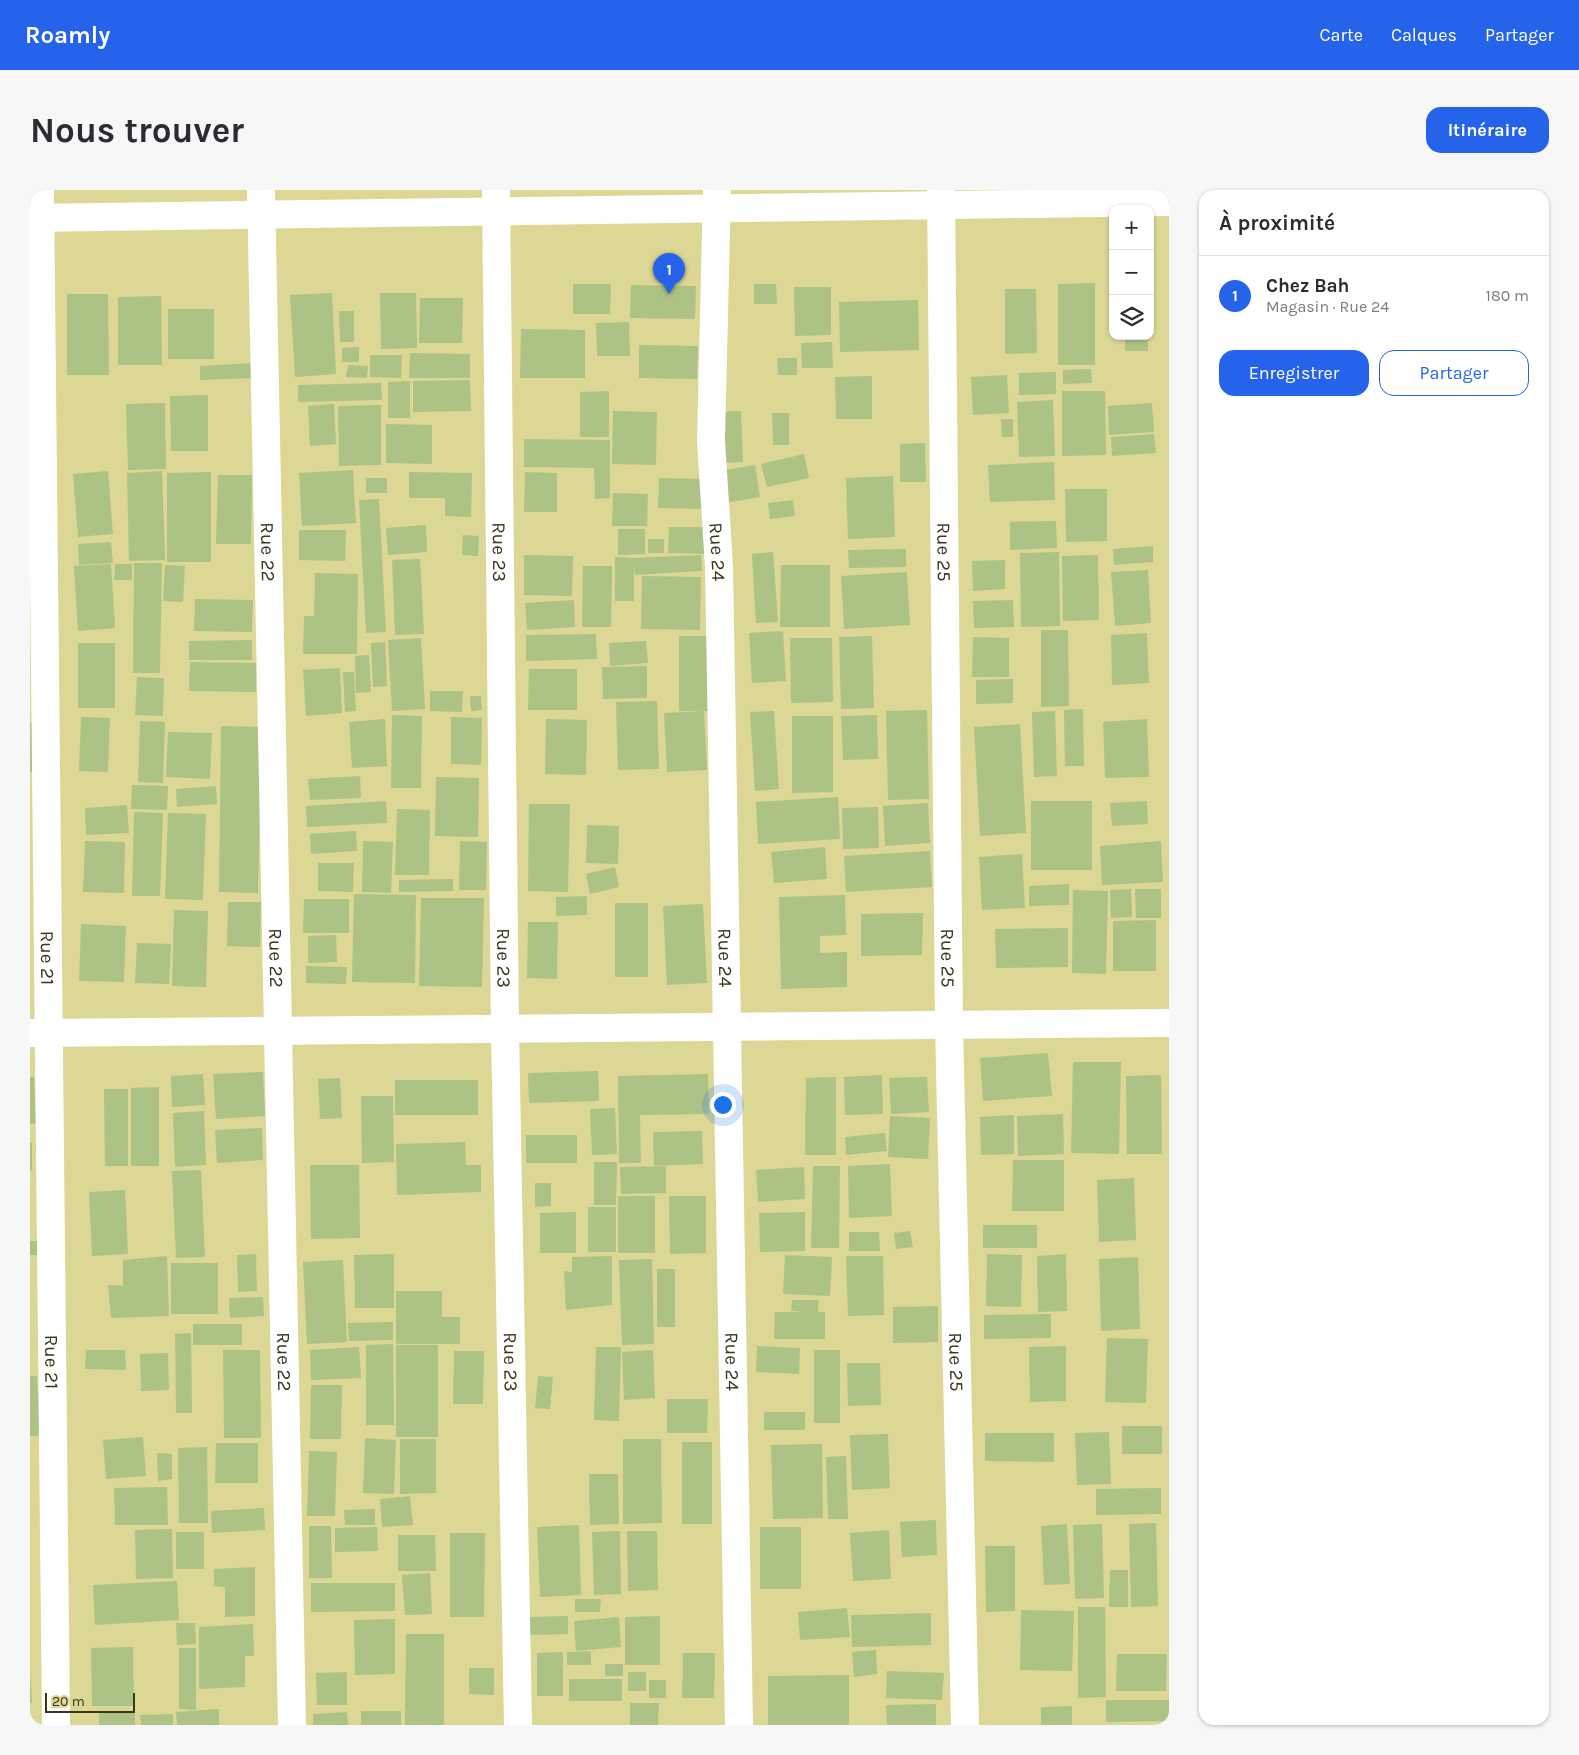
<!DOCTYPE html>
<html lang="fr">
<meta charset="utf-8">
<style>
:root{--surface:#fff;--page:#f7f7f7;--text:#2b2b33;--muted:#7c7c81;--line:#e1e1e2;--accent:#2563eb}
body{margin:0;font-family:Karla,sans-serif;background:var(--page);color:var(--text)}
.controls{position:absolute;right:15px;top:15px;display:grid;overflow:hidden;border-radius:10px;box-shadow:0 1px 4px #0004}
.controls button{width:45px;height:45px;display:grid;place-items:center;padding:0;border:0;border-bottom:1px solid var(--line);background:var(--surface);color:var(--text);font:25px sans-serif}
.scale{position:absolute;left:15px;bottom:12px;width:90px;box-sizing:border-box;padding-left:5px;border:2px solid #38361b;border-top:0;font-size:14px;line-height:18px;white-space:nowrap;color:#38361b;-webkit-text-stroke:4px #dcd794;paint-order:stroke}
.you{position:absolute;left:692px;top:914px;width:18px;height:18px;margin:-12px;border:4px solid #fff;border-radius:50%;background:#1a73e8;box-shadow:0 0 0 8px #1a73e833}
.badge{display:grid;place-items:center;width:32px;height:32px;border-radius:50%;background:var(--accent);color:#fff;font-size:16px;font-weight:700}
.pin{position:absolute;translate:-50% -41px;filter:drop-shadow(0 1px 2px #0008)}
.pin::after{content:'';position:absolute;top:26px;width:18px;height:15px;background:inherit;clip-path:polygon(0 0,100% 0,50% 100%)}
.list{margin:0;padding:0;list-style:none}
h2{display:flex;justify-content:space-between;align-items:center;height:65px;margin:0;padding:0 20px;font-size:21px}
h2 small{font-size:16px;font-weight:400;color:var(--muted)}
.list li{display:grid;grid-template-columns:32px 1fr auto;gap:15px;align-items:center;box-sizing:border-box;height:80px;padding:0 20px;border-top:1px solid var(--line)}
.list b{display:block;font-size:19px;white-space:nowrap}
.list p{margin:0;font-size:16px;white-space:nowrap;color:var(--muted)}
.list em{font-size:16px;font-style:normal;color:var(--muted)}
.actions{display:flex;gap:10px;padding:15px 20px}
.actions a{flex:1;padding:11px 0;border:1px solid var(--accent);border-radius:15px;text-align:center;font-size:18px;color:var(--accent)}
.actions .main{background:var(--accent);color:#fff}
.icon{flex:none;width:28px;height:28px;fill:none;stroke:currentColor;stroke-width:2;stroke-linecap:round;stroke-linejoin:round}
.map{position:relative;flex:none;width:1139px;height:1535px;overflow:hidden;border-radius:15px}
header{display:flex;align-items:center;gap:30px;box-sizing:border-box;height:70px;padding:0 25px;background:var(--accent);color:#fff}
header strong{font-size:24px}
nav{display:flex;gap:28px;margin-inline-start:auto;font-size:18px}
.intro{display:flex;align-items:center;justify-content:space-between;box-sizing:border-box;height:120px;padding:0 30px}
h1{margin:0;font-size:35px}
.button{padding:12px 22px;border-radius:15px;background:var(--accent);color:#fff;font-size:18px;font-weight:700}
main{display:flex;gap:30px;padding:0 30px}
aside{flex:1;background:var(--surface);border-radius:15px;box-shadow:0 1px 4px #0004}
.map>svg:first-child{display:block}
</style>
<header>
<strong>Roamly</strong>
<nav><a>Carte</a><a>Calques</a><a>Partager</a></nav>
</header>
<div class="intro"><h1>Nous trouver</h1><a class="button">Itinéraire</a></div>
<main>
<div class="map">
<svg width="1139" height="1535" viewBox="0 0 1139 1535">
<rect width="100%" height="100%" fill="#dcd794"/>
<path fill="#acc385" d="M1065,93V175H1028V94Z
M543,94H581L580,124H543Z
M724,94H746L747,114H724Z
M601,95L666,96L665,129L600,128Z
M764,97H801V145L765,146Z
M975,99H1006L1007,163L975,164Z
M302,103L306,184L265,187L260,105Z
M350,103H386L387,158L351,159Z
M37,104H78L79,185H37Z
M131,106L132,175H88V107Z
M390,108H433L432,153H389Z
M888,110L889,160L810,162L809,112Z
M138,119H184V169H138Z
M309,121H324V152H310Z
M599,132L600,166H567L566,133Z
M491,139L555,140V188H490Z
M1095,146H1118V161H1095Z
M802,152L803,178H772L771,153Z
M609,155L668,156L667,189L609,188Z
M329,157V172H312V158Z
M380,163L440,164V188H379Z
M340,165H372L371,188L340,187Z
M747,168H767V185H748Z
M223,173L224,188L170,190V176Z
M318,175L338,176L337,188L316,187Z
M1061,179L1062,193L1033,194V180Z
M1026,182V204L989,205V183Z
M977,185L979,223L943,225L941,187Z
M842,186V229H806L805,187Z
M440,190L441,221L383,222V191Z
M380,191V228H358V192Z
M351,193L352,210L268,212V195Z
M579,201V247H550V202Z
M1032,201H1075L1076,265L1032,266Z
M178,205V261H141L140,206Z
M1023,210L1025,266L989,267L987,212Z
M135,213L136,279L98,280L96,214Z
M1122,213L1124,242L1079,245L1078,216Z
M304,214L306,254L280,256L278,216Z
M351,215V275L309,276L308,216Z
M583,221L627,222L626,275L582,274Z
M711,221L713,272L686,273L684,222Z
M742,223H759V255H743Z
M971,229H983V247H972Z
M356,234L402,235V274L356,273Z
M1124,244L1126,263L1082,266L1081,247Z
M494,249L580,250V308L565,309L564,278H570L494,277Z
M895,253L896,292H870V254Z
M774,264L779,288L737,297L731,274Z
M1024,272L1025,310L960,312L958,275Z
M725,275L730,307L689,314L684,282Z
M323,280L326,333L272,336L269,283Z
M78,281L83,344L48,347L43,284Z
M132,281L135,370L99,371L97,283Z
M181,282V372H137V283Z
M379,282L442,283L441,327L415,326V308H379Z
M495,282L527,283V322H494Z
M188,285H222L221,354H186Z
M863,286L865,347L818,349L816,288Z
M336,288H357V303H336Z
M629,288L676,289L675,319L628,318Z
M1035,299H1077V351L1036,352Z
M583,303L618,304L617,336H582Z
M349,309L356,442L336,443L329,310Z
M763,310L765,326L740,329L738,313Z
M1026,331L1027,358L980,360V332Z
M396,335L397,362L358,365L356,338Z
M639,337H674V364L638,363Z
M588,339H615V364L588,365Z
M269,340H316L315,371L269,370Z
M433,345L449,346L448,366L432,365Z
M618,349H634V363H618Z
M81,352L83,373L49,375L48,354Z
M1123,356V372L1084,375L1083,359Z
M876,359V377L819,378L818,360Z
M743,362L748,432L726,433L722,364Z
M1029,362L1030,436L991,437L990,363Z
M494,365L543,366L542,406L494,405Z
M671,365L672,381L605,385L604,374V411H585V367L604,368Z
M1068,365L1069,430L1033,431L1032,366Z
M390,369L394,444L365,445L362,370Z
M975,370V399L943,401L942,371Z
M104,373H132L130,483H103Z
M81,374L85,438L48,441L44,376Z
M85,374H102V390H84Z
M135,375L155,376L153,412L133,411Z
M751,375H800V437H750Z
M553,376H582L581,437H552Z
M1118,380L1121,433L1085,436L1081,382Z
M877,382L880,435L814,439L811,386Z
M285,383L328,384L327,464H273L274,426H284Z
M612,386L671,387L670,440L611,439Z
M165,409L223,410L222,442L164,441Z
M544,410L545,437L497,440L495,413Z
M983,410L984,437L944,438L943,411Z
M1011,440H1038L1039,516L1011,517Z
M753,441L756,491L722,493L719,443Z
M1117,443L1119,493L1082,495L1081,445Z
M566,444L567,469L496,471V445Z
M649,446H678V521H649Z
M842,446L844,518L811,519L809,447Z
M943,447L979,448V487H942Z
M391,448L395,519L362,521L358,450Z
M760,448H802L803,512L761,513Z
M222,450V470H159V451Z
M616,451L618,473L580,476L579,453Z
M355,452L357,496L343,497L341,453Z
M48,453H85V518H48Z
M339,465L341,502L326,503L325,466Z
M160,472L226,473V502L159,501Z
M617,476V508L573,509L572,477Z
M310,478L312,523L276,526L273,480Z
M499,479H547V520H498Z
M313,482H324L326,521L315,522Z
M107,487L134,488L133,526L105,525Z
M983,489V513L946,514V490Z
M400,501H433L432,522L400,521Z
M440,506H451L452,520L441,521Z
M627,511L629,579L588,580L586,512Z
M1053,519L1054,576H1035L1034,520Z
M897,520L899,609L858,610L856,521Z
M674,521L677,580L637,582L634,523Z
M744,521L749,599L725,601L720,522Z
M1025,521L1027,586L1004,587L1002,522Z
M362,525L392,526L391,598H361Z
M847,525L848,569L813,570L811,526Z
M762,526H803V602L762,603Z
M51,527L80,528L78,582L49,581Z
M421,527L452,528L451,575L421,574Z
M355,529L357,576L322,578L319,532Z
M516,529L557,530L556,585L515,584Z
M1117,529L1119,587L1075,588L1073,532Z
M110,531L135,532L133,593L108,592Z
M0,532H3L2,582H0Z
M990,534L996,643L950,646L944,537Z
M191,536L232,537L228,703L189,702Z
M138,542L182,543L180,589L136,587Z
M330,586L331,608L280,610L278,589Z
M406,587L449,588L448,647L405,646Z
M102,595L138,596L137,620L101,619Z
M186,596L187,614L147,617L146,599Z
M808,607L810,649L728,654L726,612Z
M356,611L357,633L277,637L276,616Z
M1001,611H1062V680H1001Z
M1117,611L1118,634L1082,636L1080,613Z
M898,613L900,653L855,656L853,616Z
M499,614H540L538,702L498,701Z
M97,615L99,643L56,645L55,618Z
M848,617L849,658L813,659L812,618Z
M367,619L400,620L399,685H365Z
M104,622L133,623L130,706H102Z
M138,623L176,624L173,710L135,709Z
M557,635L589,636L588,674L556,673Z
M326,641L327,661L281,664L280,644Z
M55,651L95,652L94,703L53,702Z
M333,651L363,652L361,703L332,702Z
M430,651L457,652L456,700H429Z
M1131,651L1133,692L1072,695L1070,656Z
M795,657L797,689L744,693L741,662Z
M900,661L902,697L816,702L814,666Z
M992,664L995,718L952,720L949,667Z
M288,673H324L323,702L288,701Z
M585,677L589,697L560,704L556,684Z
M423,689V701L369,702V690Z
M1039,694V715L999,716V696Z
M1101,699L1102,727L1081,728L1080,700Z
M1105,699H1131V728H1106Z
M1043,700L1078,701L1076,784L1042,783Z
M324,704L386,705L385,793L322,792Z
M815,705L816,745L790,746V763L817,762V797L751,799L749,707Z
M557,706V725L526,726V707Z
M391,708H454L452,797L389,796Z
M274,709H319V743H273Z
M198,712H231L230,757L197,756Z
M585,713H618V787H585Z
M673,714L677,793L637,795L633,716Z
M144,720L178,721L176,797L142,796Z
M893,723L892,765L831,766V724Z
M1126,730V781H1083V731Z
M498,732H528L527,789L497,788Z
M51,734L96,736L94,792L49,791Z
M1038,738V777L966,778L965,739Z
M306,745L307,772L278,773V746Z
M107,753L141,754L139,794L105,793Z
M276,776L317,777L316,794L276,793Z
M1018,863L1022,906L953,911L950,868Z
M1043,872H1091L1089,964L1041,963Z
M568,881L569,911L499,913L498,883Z
M233,882L235,926L186,929L183,884Z
M173,884L175,915L142,917L141,886Z
M678,884L679,924L610,925L611,973H589L588,886Z
M852,885L853,924L815,925L814,887Z
M1131,885L1132,964H1097L1096,886Z
M0,887H4L6,933L0,934Z
M806,887V965H775L776,888Z
M897,887L899,922L861,924L859,888Z
M310,888L312,928L290,929L288,889Z
M365,890H448V925H365Z
M129,897V976H101V898Z
M74,899H98V976H75Z
M331,906H363L364,972L332,973Z
M585,918L587,964L562,965L560,919Z
M174,921L176,975L145,977L143,923Z
M1033,924L1034,964L988,966L987,926Z
M984,925V964L951,965L950,927Z
M860,926L900,928L898,969L858,967Z
M232,938L233,970L187,973L185,940Z
M672,941L673,974L624,976L623,942Z
M855,943L857,961L816,965L815,947Z
M496,945H547V973H496Z
M435,952L436,975H451V1002L367,1005L366,954Z
M0,953H2V980H0Z
M983,970H1034V1021H982Z
M564,972H587L586,1015H564Z
M860,974L862,1026L819,1028L818,976Z
M280,975H329L330,1048L281,1049Z
M636,976V1003L591,1004L590,977Z
M783,976H810L809,1058H781Z
M774,977L775,1009L728,1012L726,980Z
M171,980L175,1067L146,1068L142,981Z
M1104,988L1106,1050L1069,1052L1067,990Z
M505,993H521V1016L505,1017Z
M95,1000L98,1064L62,1066L59,1002Z
M588,1006H625V1063H588Z
M639,1006H676V1063L640,1064Z
M558,1017H586V1062H558Z
M546,1022V1063H510V1023Z
M775,1022V1061L730,1062L729,1023Z
M953,1035H1007V1058H953Z
M880,1041L883,1057L866,1059L864,1043Z
M819,1042H849L850,1061H819Z
M0,1051H11V1065H0Z
M226,1064L227,1101L208,1102L207,1065Z
M364,1064V1118H325L324,1065Z
M957,1064L992,1065L991,1117L956,1116Z
M1036,1064L1037,1121L1008,1122L1007,1066Z
M755,1065L802,1067L800,1106L753,1104Z
M137,1066L139,1126L81,1128L78,1095L93,1096V1070Z
M582,1066V1115L536,1120L534,1081L542,1082V1067Z
M816,1066H853L854,1125L818,1126Z
M1108,1067L1110,1139L1071,1141L1069,1069Z
M622,1069L624,1154L592,1155L589,1070Z
M313,1070L317,1152L277,1154L273,1072Z
M141,1073H188V1124H141Z
M627,1079H645V1137H627Z
M366,1101H412V1127H430V1154H366Z
M233,1107L234,1126L200,1128L199,1108Z
M762,1110H789L788,1122H795V1149H744L745,1122H775L761,1121Z
M908,1116V1152L863,1153V1117Z
M1021,1124V1148L954,1149V1125Z
M363,1132V1150L319,1151L318,1133Z
M163,1134H212V1155H163Z
M161,1143L162,1223H146L145,1144Z
M1077,1148L1118,1149L1116,1213L1075,1212Z
M363,1154L364,1235H336V1155Z
M366,1155H408V1247H366Z
M727,1156L770,1158L769,1184L726,1182Z
M1036,1156V1211L1000,1212L999,1157Z
M329,1157L331,1188L281,1190L280,1160Z
M566,1157H591L589,1231L564,1230Z
M56,1160H95L96,1180L55,1179Z
M193,1160H230L231,1248H194Z
M623,1160L625,1208L594,1210L592,1162Z
M784,1160H810V1233H784Z
M424,1161H454L453,1214H423Z
M138,1163L139,1200L111,1201L110,1164Z
M817,1173H850L851,1215L818,1216Z
M0,1186H7L10,1246H0Z
M508,1186L523,1187L520,1219L505,1218Z
M281,1195H312L311,1249H280Z
M637,1209H678L677,1243H637Z
M734,1222H775V1240H734Z
M1092,1236H1132V1264H1092Z
M1079,1242L1081,1294L1047,1295L1045,1243Z
M955,1243H1024V1272L955,1271Z
M858,1244L860,1298L822,1300L820,1245Z
M113,1247L116,1286L76,1289L73,1250Z
M335,1248L366,1250L364,1304L333,1303Z
M370,1249H406V1303L370,1304Z
M593,1249H631L632,1333L593,1334Z
M652,1252H682V1334H652Z
M186,1253H228V1293H185Z
M792,1254L793,1328L743,1329L741,1255Z
M177,1257L178,1333H149L148,1258Z
M279,1261L307,1262L305,1326H277Z
M127,1263L142,1264V1289L128,1291Z
M816,1266L818,1329H798L796,1267Z
M559,1284H588L589,1334L560,1335Z
M137,1297L138,1335H85L84,1298Z
M1131,1298V1324L1066,1325V1299Z
M380,1306L383,1335L352,1337L350,1309Z
M234,1318L235,1340L182,1343L181,1321Z
M345,1319V1335H315L314,1320Z
M906,1330L907,1365L872,1367L870,1332Z
M1126,1333L1128,1416L1101,1417L1099,1334Z
M1037,1334L1040,1394L1014,1395L1011,1336Z
M1072,1334L1074,1408L1045,1409L1043,1335Z
M549,1335L551,1405L510,1407L507,1337Z
M279,1336H301L302,1388H279Z
M347,1337L348,1361L305,1362V1338Z
M730,1337H771V1399H730Z
M142,1339L143,1388L106,1389L105,1340Z
M859,1340L861,1389L823,1391L820,1343Z
M590,1341L591,1404L564,1405L562,1342Z
M597,1341H627L628,1400L598,1401Z
M146,1342H174V1379H146Z
M420,1343H455L454,1427H420Z
M368,1345H405L406,1381H368Z
M955,1356H985V1421L956,1422Z
M225,1377V1426L195,1427V1397L184,1396V1379Z
M1080,1380H1098V1417H1079Z
M400,1383L402,1424L375,1425L372,1385Z
M147,1391L149,1430L65,1435L63,1395Z
M281,1393H365V1421L281,1422Z
M545,1409H571L570,1422H545Z
M1048,1417H1075L1076,1507L1048,1508Z
M817,1418L820,1447L770,1450L768,1422Z
M991,1420L1044,1421L1042,1481L990,1480Z
M901,1423V1455L822,1457L821,1425Z
M538,1426V1444L499,1445V1427Z
M630,1426V1475H595V1427Z
M589,1427L591,1457L546,1461L544,1431Z
M365,1429V1484L325,1485L324,1430Z
M146,1433H165L166,1454L147,1455Z
M223,1434L224,1466H215V1497L169,1499V1437Z
M376,1444H414V1535H375Z
M103,1457L104,1516H62L61,1458Z
M149,1458H166V1520L149,1519Z
M846,1460L847,1484L824,1487L822,1462Z
M561,1461V1475H537V1462Z
M533,1462V1506H507V1463Z
M653,1463H685L684,1508H652Z
M1087,1464H1137L1136,1501H1086Z
M575,1474H593V1486H575Z
M439,1478H464V1505L439,1504Z
M0,1479L2,1513H0Z
M857,1481L914,1483L912,1510L856,1508Z
M317,1482V1515H287L286,1483Z
M598,1482H616V1501H598Z
M819,1485V1535H738V1486Z
M539,1489H592V1511H539Z
M619,1490H636V1508H619Z
M1076,1510H1139V1531L1076,1532Z
M600,1513H629L628,1535H600Z
M906,1514V1535H857L856,1515Z
M1042,1516V1535H1011V1517Z
M189,1519V1535H147L146,1522Z
M105,1521V1535H69V1522Z
M331,1521H371V1535H331Z
M317,1522L318,1535H283V1524Z
M143,1524V1535H111L110,1525Z"/>
<g fill="none" stroke-linecap="round" stroke-linejoin="round">
<g stroke="#fff" stroke-width="28">
<path id="s1" d="M10,0L26,1535"/>
<path id="s2" d="M231,0L262,1535"/>
<path id="s3" d="M466,0L475,839L488,1535"/>
<path id="s4" d="M687,0L681,251L689,377L709,1535"/>
<path id="s5" d="M911,0L919,835L935,1535"/>
<path d="M1,843L1139,833"/>
</g>
<path stroke="#fff" stroke-width="28" d="M0,28L1139,12"/>
</g>
<g text-anchor="middle" stroke-width="5" stroke-linejoin="round" paint-order="stroke">
<g font-size="19" fill="#38361b" stroke="#dcd794">
<text dy="7" stroke="none"><textPath href="#s4" startOffset="362">Rue 24</textPath></text>
<text dy="7" stroke="none"><textPath href="#s2" startOffset="362">Rue 22</textPath></text>
<text dy="7" stroke="none"><textPath href="#s3" startOffset="362">Rue 23</textPath></text>
<text dy="7" stroke="none"><textPath href="#s5" startOffset="362">Rue 25</textPath></text>
<text dy="7" stroke="none"><textPath href="#s2" startOffset="768">Rue 22</textPath></text>
<text dy="7" stroke="none"><textPath href="#s4" startOffset="768">Rue 24</textPath></text>
<text dy="7" stroke="none"><textPath href="#s1" startOffset="768">Rue 21</textPath></text>
<text dy="7" stroke="none"><textPath href="#s3" startOffset="768">Rue 23</textPath></text>
<text dy="7" stroke="none"><textPath href="#s5" startOffset="768">Rue 25</textPath></text>
<text dy="7" stroke="none"><textPath href="#s1" startOffset="1172">Rue 21</textPath></text>
<text dy="7" stroke="none"><textPath href="#s2" startOffset="1172">Rue 22</textPath></text>
<text dy="7" stroke="none"><textPath href="#s3" startOffset="1172">Rue 23</textPath></text>
<text dy="7" stroke="none"><textPath href="#s4" startOffset="1172">Rue 24</textPath></text>
<text dy="7" stroke="none"><textPath href="#s5" startOffset="1172">Rue 25</textPath></text>
</g>
</g>
</svg>
<div class="controls">
<button>+</button>
<button>−</button>
<button><svg class="icon" aria-label="layers" viewBox="0 0 24 24"><path d="M12 4l9 5-9 5-9-5zM3 14l9 5 9-5"/></svg></button>
</div>
<div class="scale">20 m</div>
<div class="you"></div>
<div class="pin badge" style="left:639px;top:104px">1</div>
</div>
<aside>
<h2>À proximité<small></small></h2>
<ul class="list">
<li><span class="badge">1</span><div><b>Chez Bah</b><p>Magasin · Rue 24</p></div><em>180 m</em></li>
</ul>
<div class="actions"><a class="main">Enregistrer</a><a>Partager</a></div>
</aside>
</main>
